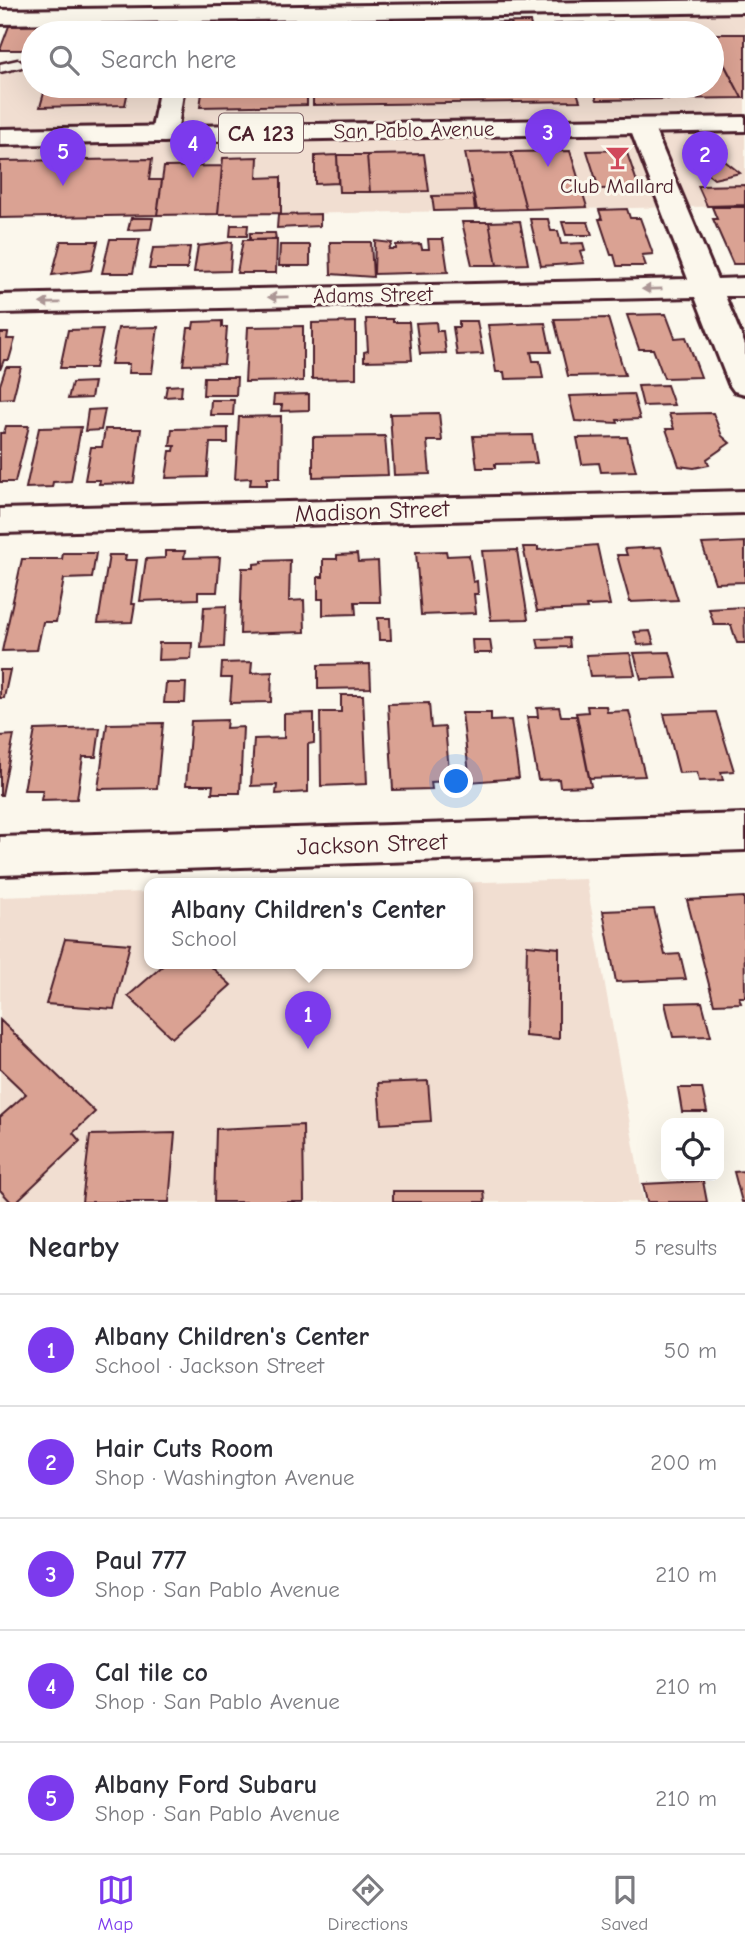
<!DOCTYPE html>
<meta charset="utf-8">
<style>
:root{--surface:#fff;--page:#f2f2f3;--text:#2b2b33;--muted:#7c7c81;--line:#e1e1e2;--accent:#7c3aed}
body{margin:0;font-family:"Comic Neue",sans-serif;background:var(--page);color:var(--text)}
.controls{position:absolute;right:21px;bottom:21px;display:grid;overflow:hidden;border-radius:14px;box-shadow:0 7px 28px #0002}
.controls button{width:63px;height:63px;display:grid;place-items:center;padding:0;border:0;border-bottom:2px solid var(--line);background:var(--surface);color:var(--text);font:35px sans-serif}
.you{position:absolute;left:457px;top:782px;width:24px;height:24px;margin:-18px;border:5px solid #fff;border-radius:50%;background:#1a73e8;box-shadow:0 0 0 10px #1a73e833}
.badge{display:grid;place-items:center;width:46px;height:46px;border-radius:50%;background:var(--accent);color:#fff;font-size:23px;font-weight:700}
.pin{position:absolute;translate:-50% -58px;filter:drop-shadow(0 2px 4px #0008)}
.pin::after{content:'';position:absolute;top:37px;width:24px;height:21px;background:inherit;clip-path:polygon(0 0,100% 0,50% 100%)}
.popup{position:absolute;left:144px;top:878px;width:329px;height:91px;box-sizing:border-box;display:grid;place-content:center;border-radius:14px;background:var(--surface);filter:drop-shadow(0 2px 5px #0005);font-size:23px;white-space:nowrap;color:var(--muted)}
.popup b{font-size:26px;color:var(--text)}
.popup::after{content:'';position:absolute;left:50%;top:100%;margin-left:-14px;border:14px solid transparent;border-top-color:var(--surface)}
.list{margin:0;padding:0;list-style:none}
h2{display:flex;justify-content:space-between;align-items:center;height:91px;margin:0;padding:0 28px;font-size:30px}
h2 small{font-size:23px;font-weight:400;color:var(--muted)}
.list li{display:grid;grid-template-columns:46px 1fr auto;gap:21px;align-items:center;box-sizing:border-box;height:112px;padding:0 28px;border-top:2px solid var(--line)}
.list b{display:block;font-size:26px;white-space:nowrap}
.list p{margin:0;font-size:23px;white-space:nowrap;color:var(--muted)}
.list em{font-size:23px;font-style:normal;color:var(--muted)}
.icon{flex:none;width:38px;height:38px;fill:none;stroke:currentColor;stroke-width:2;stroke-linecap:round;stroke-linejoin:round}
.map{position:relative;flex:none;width:745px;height:1202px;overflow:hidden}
.search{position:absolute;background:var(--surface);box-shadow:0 7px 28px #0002;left:21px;right:21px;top:21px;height:77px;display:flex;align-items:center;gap:18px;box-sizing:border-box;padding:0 24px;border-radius:38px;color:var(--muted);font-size:26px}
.sheet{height:651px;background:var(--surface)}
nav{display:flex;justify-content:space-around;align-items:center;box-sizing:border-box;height:98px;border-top:2px solid var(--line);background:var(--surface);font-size:19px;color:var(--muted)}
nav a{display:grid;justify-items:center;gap:4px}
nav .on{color:var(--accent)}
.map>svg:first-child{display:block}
</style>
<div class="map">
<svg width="745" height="1202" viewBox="0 0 745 1202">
<rect width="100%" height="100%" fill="#fbf7ec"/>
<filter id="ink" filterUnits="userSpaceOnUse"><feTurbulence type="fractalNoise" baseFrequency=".0143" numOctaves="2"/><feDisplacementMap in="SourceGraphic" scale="14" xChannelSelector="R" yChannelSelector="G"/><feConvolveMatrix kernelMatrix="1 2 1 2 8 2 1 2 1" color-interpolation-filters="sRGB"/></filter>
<g filter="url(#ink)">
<path fill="#f1ded1" d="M649,14H745V206L0,219V66L33,65V86H712V33H658Z
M442,17L445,33H363L361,19Z
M586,879L644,1202H0V897L149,892V963H467V883H452Z"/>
<path fill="#daa293" stroke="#4a1f2b" stroke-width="2" d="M318,21H360L361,33H319Z
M530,22L533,33H514L511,23H502L504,33H485L482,23Z
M150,23L148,33H33V50H0L9,26Z
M584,23L587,33H557L554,24Z
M609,23H624L627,29H651L653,33H612Z
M447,24H473L475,33H448Z
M278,25H304V33H278Z
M220,26H261L260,33H219Z
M712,34H745V98H742L719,54H712Z
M712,66H725L742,98L667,99L661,86H712Z
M46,86H129L125,105L40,107Z
M203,86H307V105L200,107Z
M313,86H575L580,101L313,105Z
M592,86H657L663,99L597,100Z
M626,150L639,188L599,189L587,151Z
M570,151L587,207L526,209L511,152Z
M712,151L740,173L714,179L686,157Z
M511,152L526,209L477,210L465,153Z
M424,154L429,191L370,192L367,155Z
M337,155L338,183L315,184V156Z
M337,155H367L370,192H339Z
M258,157L257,178L281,177V213L218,214L223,158Z
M152,159L149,180H162L157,215L0,218V161Z
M222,166L218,214L157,215L164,167Z
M745,185V205L707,206L698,186Z
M473,195L475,210L434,211L432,196Z
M712,207H745V264H733L713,219H717Z
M627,209L630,218H640L653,254L642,255L646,266H617L614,255H611L599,219H602L599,210Z
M320,214V226L277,228L278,215Z
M131,218H153L151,229L128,230Z
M530,219H548L551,231H558L561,244L583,243L585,250L580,251L584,263L541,266Z
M520,221L528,264L497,265L489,222Z
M462,222H489L497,265H472Z
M562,222H588L592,235H566Z
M231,225H248L247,236H230Z
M250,233H275L276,239L250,240Z
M110,239H140L133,273H102Z
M428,239H443L448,272L374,274L375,241L392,243L389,249H396V245L421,244L422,249H429Z
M243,240H277L276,273H237Z
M61,241H98L91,270L52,275Z
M232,242L230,271L194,272L198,246Z
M330,242H371L373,277L331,274Z
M280,245H310V266H279Z
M190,247L187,269H149L153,248Z
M666,314L675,338L686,337L701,377L664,378L653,349H639L627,315Z
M608,318L625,375L568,376L554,319Z
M366,319H393V322H409L412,360L364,361V352L368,351Z
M222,321V327H227L224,364L183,365L188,328H193L194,322Z
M459,321H477L483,354L457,355L453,327H459Z
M356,322V378L312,379V323Z
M436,322L437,331H443L446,353L420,354L416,323Z
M545,323L551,352H531L533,361H540L543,378L505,379L504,372H496L488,325Z
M303,326V381L245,382L248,327Z
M158,327L152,373H128L129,364H111L118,328Z
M103,329L95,368H60L68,330Z
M0,333H8L7,339H15L9,360H4L0,370Z
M6,367H21L13,398L0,399V385Z
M204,377H237L236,395H203Z
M94,382L91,398L68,399L72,383Z
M182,385L181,396L165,397L167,386Z
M667,385L674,405L643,406L638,386Z
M309,394V410L281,411L282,405H273L274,395Z
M633,394L640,419L617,420L618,423L575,421L569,396Z
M211,400H234L233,415H210Z
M105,409L101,430L85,431L88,410Z
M439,413L442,441H427L430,474L394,475L390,414Z
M713,413L722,436L730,443L707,459L709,465L694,468L679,466L666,429H674L669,414Z
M281,416L280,478H267V485H250L251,478L235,479L239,417Z
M6,426H29L15,482H0V433H4Z
M81,427L71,481L53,482L52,487L26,488L39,428Z
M228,428V443H210L207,477L166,478L170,451H174L175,446H170L172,429Z
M105,429H141L134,483L99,484L100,480H85L91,447H102Z
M532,435L537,463L495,464V468H477L473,436Z
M385,436L388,475L313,477V437Z
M627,437L636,471L601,472L599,463L582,464L577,438Z
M745,542V582L715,583L702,544Z
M597,545L610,605L586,606L587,609L537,611L523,547H538V550Z
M661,547L678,600L630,602L617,555H627L625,549Z
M517,550L528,619L491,620L482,551Z
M165,551H185L184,558L220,557L217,592H198V599L140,601L146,559L165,558Z
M446,551L447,556L469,555L473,582L477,581L478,594H474L476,613L421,615L416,552Z
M63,553H96L92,578L64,579L56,622H43L37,650L2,651L22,559H62Z
M357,554L358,562L378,561L380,602H355L356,614L323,615V599H318V577H323V559H337V555Z
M109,555H126L125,560H137L131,604H135L132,622L98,623Z
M290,560L289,601L304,600L305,632L240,634L242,568H254V564L262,563V561Z
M226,606L224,647L201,648L204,607Z
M744,607L745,643H737L731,625H714L709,609Z
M378,618H390L391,640H379Z
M650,631L654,644L638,645L634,632Z
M569,638L570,647L539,648L537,639Z
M472,640H490L492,653H473Z
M159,643H192L191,659L158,660Z
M670,652L677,678L641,679L634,653Z
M630,653L635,675L590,676L586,655Z
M252,662L251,673L272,672L271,702L230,703L232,678H221L222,663Z
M370,664L371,688L318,689V665Z
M0,670H10L4,698H0Z
M166,683H186L185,703H164Z
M341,695H363L367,784L321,786L320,712H341Z
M429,703L431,728L445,727L450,781L431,782L432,789L393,790L388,704Z
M587,706H606L607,712L629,711L645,776L589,778L576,713L588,712Z
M559,707L561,716H577L591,786L560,787L559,779L538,780L527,717H538L537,708Z
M716,712L734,771L721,772L723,780L699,781L697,772L679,773L664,714Z
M314,713V743L308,744V792L276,794L277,785L251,786L254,739L284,738V714Z
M462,713H491V721L511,720L519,778L470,782Z
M227,720L226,728L243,727L240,793H212L213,785H186L191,721Z
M163,723L157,788L98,789L107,724Z
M100,728L96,757H83L77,799L41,800L43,790H24L35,730Z
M14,735L2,795H0V736Z
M744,897L745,997H739L741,1003L714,1004L687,900Z
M654,909L665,955L680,954L686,979L616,982L603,911Z
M65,939L130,944L114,1009L46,1004Z
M527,945L559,948V1039L525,1036Z
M166,963H207L231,985L172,1038L128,996Z
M702,1002L711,1036L673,1037L665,1003Z
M0,1020L95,1112L73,1133L80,1141L16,1202H11L0,1190V1117L26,1094L0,1069Z
M428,1081L431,1121L381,1124L378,1083Z
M678,1088H702L707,1112H682Z
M303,1125L304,1202H214L216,1129Z
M175,1133L169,1202H82L90,1135Z
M745,1171V1202H742L734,1172Z
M703,1181L707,1202H647L643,1184Z
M393,1191H484L485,1202H393Z"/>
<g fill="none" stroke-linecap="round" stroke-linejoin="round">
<defs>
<path id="lane" d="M18,60L24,64L22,67L0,72V64Z"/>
<path id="street" d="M745,0V12L0,24V10Z
M160,86H184L177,134L173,139L164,142L155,139L151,134Z
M641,119L650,121L653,126L717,279L745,278V296H725L745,345V394L734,391L729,384L695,297L0,313V295L688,279L629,126L632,121Z
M745,491V513L0,533V509Z
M745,814V850L0,875V837Z"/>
<path id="primary" d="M745,117V131L0,145V129Z"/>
</defs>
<use href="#lane" stroke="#4a1f2b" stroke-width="5"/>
<use href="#street" stroke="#4a1f2b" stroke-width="6"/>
<use href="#primary" stroke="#4a1f2b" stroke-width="6"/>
<use href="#lane" fill="#fbf7ec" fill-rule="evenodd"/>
<use href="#street" fill="#fbf7ec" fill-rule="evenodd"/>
<use href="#primary" fill="#fbf7ec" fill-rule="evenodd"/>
</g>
<defs><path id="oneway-solid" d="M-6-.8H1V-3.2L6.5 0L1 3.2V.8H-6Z" transform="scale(1.75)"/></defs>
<g fill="#ab9695">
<use href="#oneway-solid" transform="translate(652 289) rotate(179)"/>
<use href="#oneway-solid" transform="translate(278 297) rotate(179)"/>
<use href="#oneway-solid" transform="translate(50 303) rotate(179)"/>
</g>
</g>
<defs>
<symbol id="bar-bare" viewBox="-9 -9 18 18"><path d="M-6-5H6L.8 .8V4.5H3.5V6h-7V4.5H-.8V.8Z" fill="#d1495b" stroke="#fbf7ec" stroke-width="2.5" paint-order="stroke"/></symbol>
</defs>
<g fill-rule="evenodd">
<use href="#bar-bare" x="600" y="140" width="35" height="35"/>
</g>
<g text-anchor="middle" stroke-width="6" stroke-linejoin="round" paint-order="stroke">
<g font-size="21" fill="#4a1f2b" stroke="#fbf7ec">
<text transform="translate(414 130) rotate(-1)" y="7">San Pablo Avenue</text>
<text transform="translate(373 295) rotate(-1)" y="7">Adams Street</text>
</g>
<g font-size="21" fill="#4a1f2b" stroke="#fbf7ec">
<text x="617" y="193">Club Mallard</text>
</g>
<rect fill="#fbf7ec" stroke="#7f6065" stroke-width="2" x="219" y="113.5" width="84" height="39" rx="5"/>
<g font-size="23" font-weight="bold" fill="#4a1f2b">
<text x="261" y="141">CA 123</text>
</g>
<g font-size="24" fill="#4a1f2b" stroke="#fbf7ec">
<text transform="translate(372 511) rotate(-2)" y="8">Madison Street</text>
<text transform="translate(372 844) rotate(-2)" y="8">Jackson Street</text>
</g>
</g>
</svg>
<div class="controls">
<button><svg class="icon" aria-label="locate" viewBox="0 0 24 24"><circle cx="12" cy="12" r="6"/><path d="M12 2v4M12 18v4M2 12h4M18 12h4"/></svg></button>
</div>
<div class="you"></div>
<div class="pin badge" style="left:308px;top:1049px">1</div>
<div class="popup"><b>Albany Children's Center</b>School</div>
<div class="pin badge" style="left:705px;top:189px">2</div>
<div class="pin badge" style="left:548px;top:167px">3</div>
<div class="pin badge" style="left:193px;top:178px">4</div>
<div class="pin badge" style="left:63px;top:186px">5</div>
<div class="search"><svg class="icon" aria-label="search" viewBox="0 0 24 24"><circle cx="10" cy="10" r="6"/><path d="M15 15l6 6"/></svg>Search here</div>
</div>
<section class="sheet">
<h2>Nearby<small>5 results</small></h2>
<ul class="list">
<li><span class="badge">1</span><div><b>Albany Children's Center</b><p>School · Jackson Street</p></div><em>50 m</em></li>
<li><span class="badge">2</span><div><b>Hair Cuts Room</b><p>Shop · Washington Avenue</p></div><em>200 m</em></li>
<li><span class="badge">3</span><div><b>Paul 777</b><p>Shop · San Pablo Avenue</p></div><em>210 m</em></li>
<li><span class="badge">4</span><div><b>Cal tile co</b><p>Shop · San Pablo Avenue</p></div><em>210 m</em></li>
<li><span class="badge">5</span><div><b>Albany Ford Subaru</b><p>Shop · San Pablo Avenue</p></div><em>210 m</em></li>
</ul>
</section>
<nav>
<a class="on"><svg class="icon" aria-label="map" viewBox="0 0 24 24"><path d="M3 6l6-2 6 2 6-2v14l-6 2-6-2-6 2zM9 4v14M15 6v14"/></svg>Map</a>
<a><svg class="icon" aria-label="directions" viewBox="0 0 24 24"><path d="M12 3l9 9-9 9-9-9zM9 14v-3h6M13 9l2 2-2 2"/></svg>Directions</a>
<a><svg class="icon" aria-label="saved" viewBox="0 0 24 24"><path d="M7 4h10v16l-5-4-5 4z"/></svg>Saved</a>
</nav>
